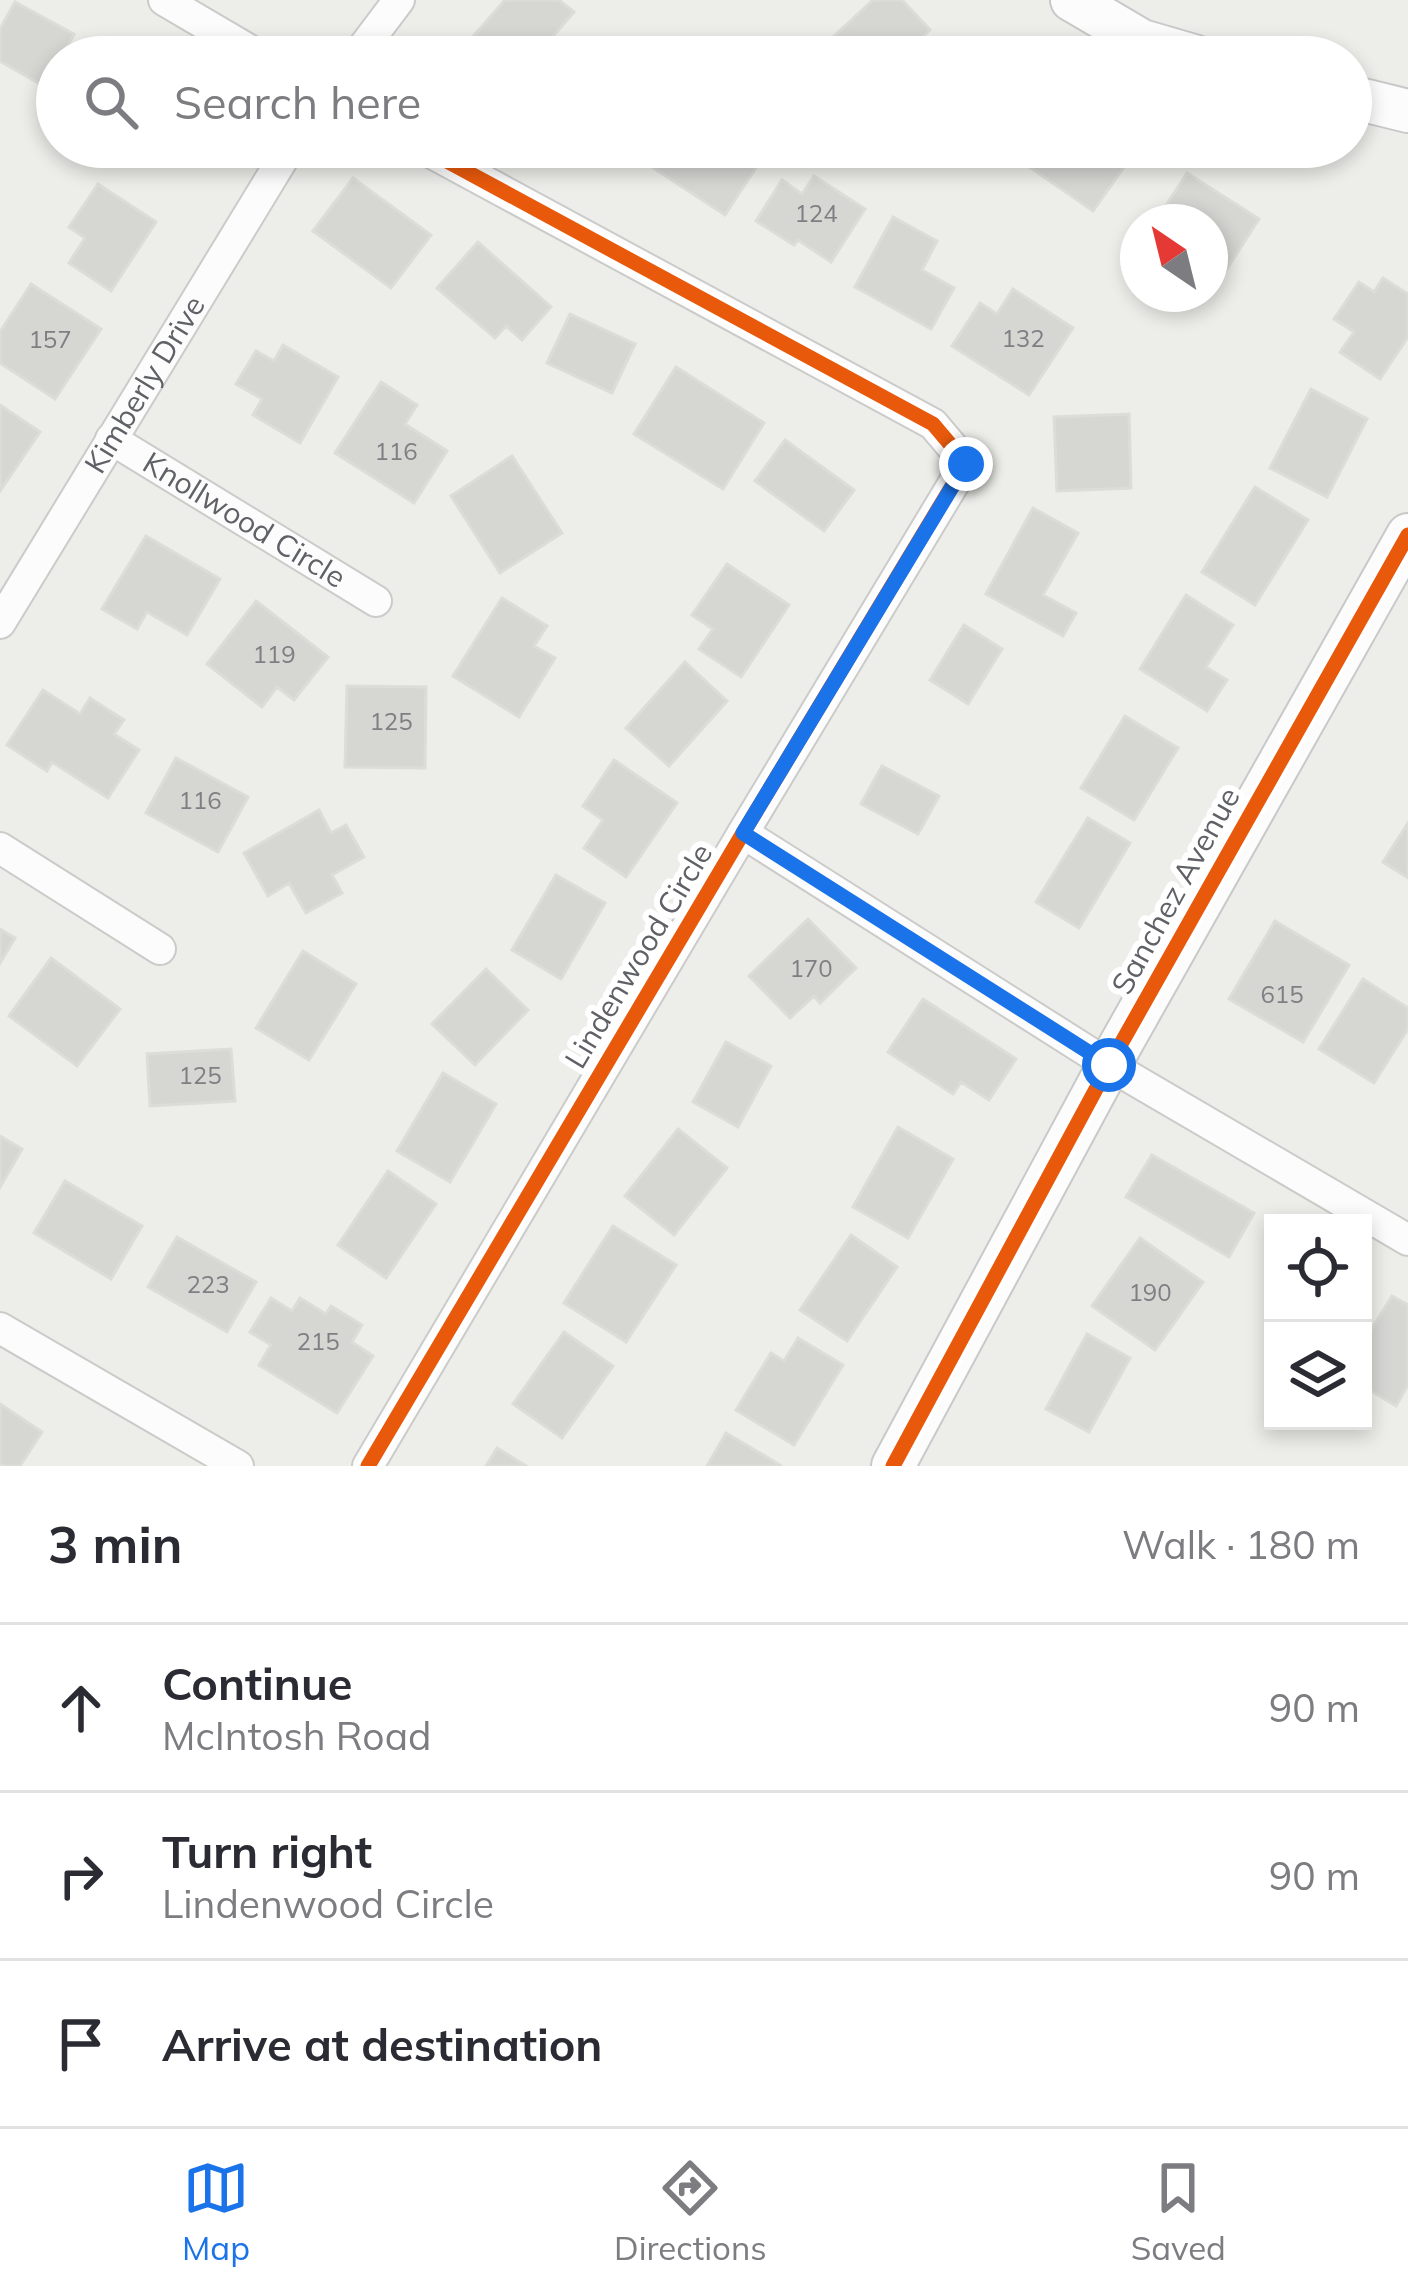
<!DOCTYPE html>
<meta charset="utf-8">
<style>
:root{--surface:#fff;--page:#f7f7f7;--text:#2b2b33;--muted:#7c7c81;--line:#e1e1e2;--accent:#1a73e8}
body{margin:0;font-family:Mulish,sans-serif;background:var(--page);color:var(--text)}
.controls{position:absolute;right:36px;bottom:36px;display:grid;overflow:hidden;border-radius:0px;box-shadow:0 6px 18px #0003}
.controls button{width:108px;height:108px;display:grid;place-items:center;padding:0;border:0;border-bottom:3px solid var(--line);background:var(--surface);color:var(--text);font:60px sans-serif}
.compass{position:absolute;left:1120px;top:204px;width:108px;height:108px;border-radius:50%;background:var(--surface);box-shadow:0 6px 18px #0003;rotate:325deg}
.stop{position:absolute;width:36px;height:36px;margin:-27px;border:9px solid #1a73e8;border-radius:50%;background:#fff}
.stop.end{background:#1a73e8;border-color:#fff;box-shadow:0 3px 12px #0008}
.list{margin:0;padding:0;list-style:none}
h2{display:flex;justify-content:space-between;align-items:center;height:156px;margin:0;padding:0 48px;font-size:51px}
h2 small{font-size:39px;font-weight:400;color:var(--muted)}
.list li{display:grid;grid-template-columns:78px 1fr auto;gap:36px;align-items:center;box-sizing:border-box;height:168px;padding:0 48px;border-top:3px solid var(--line)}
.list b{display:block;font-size:45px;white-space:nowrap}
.list p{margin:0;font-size:39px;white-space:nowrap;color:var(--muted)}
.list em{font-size:39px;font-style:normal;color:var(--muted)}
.icon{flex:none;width:66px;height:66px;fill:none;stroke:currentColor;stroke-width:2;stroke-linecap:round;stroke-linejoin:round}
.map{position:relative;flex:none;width:1408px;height:1466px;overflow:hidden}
.search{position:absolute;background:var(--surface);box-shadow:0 6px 18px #0003;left:36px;right:36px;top:36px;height:132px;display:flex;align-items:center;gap:30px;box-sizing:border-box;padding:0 42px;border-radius:66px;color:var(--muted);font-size:45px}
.sheet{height:660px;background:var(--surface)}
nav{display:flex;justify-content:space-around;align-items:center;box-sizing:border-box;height:168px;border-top:3px solid var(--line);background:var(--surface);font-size:33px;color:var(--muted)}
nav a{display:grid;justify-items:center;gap:6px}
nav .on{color:var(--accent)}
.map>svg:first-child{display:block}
</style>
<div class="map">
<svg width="1408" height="1466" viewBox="0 0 1408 1466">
<rect width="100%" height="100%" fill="#edede9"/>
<path fill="#d6d6d3" stroke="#dcdcd8" stroke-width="3" d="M505,0H559L574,12L535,57H455Z
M873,0H902L930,30L901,57H853L834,36Z
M15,2L74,34L62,57H57V65L45,87L0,61V29Z
M585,39L611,57H572Z
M628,39L653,57H616Z
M145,147H221L210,164L187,149L176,166Z
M600,147H636L624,164Z
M657,147H768L769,148L725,215L646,163Z
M1026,147H1132L1136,150L1093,211L1018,159Z
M1187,173L1259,219L1225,272L1210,262V222H1165L1158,218Z
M814,176L865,209L831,262L798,240L794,245L756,221L782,180L802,194Z
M353,178L431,235L391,288L313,231Z
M98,184L156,222L111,291L69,263L85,238L69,227Z
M893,217L937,241L922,270L954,288L931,329L855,287Z
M478,242L551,307L522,340L506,326L495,338L437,288Z
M1383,278L1408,294V337L1380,379L1340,352L1354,332L1334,319L1359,282L1374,292Z
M31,284L101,329L55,399L0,363V332Z
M1013,289L1073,328L1029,395L952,346L980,303L997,314Z
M570,314L635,344L612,393L547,363Z
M283,345L338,377L300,443L253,415L262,399L236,384L256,351L274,361Z
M676,367L764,423L723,489L634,434Z
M381,382L417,405L405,424L447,451L414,503L335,453Z
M1311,389L1367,419L1327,497L1270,468Z
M0,405L40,432L0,491Z
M1129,414L1131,488L1057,491L1054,417Z
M785,440L854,490L824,531L755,481Z
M512,456L562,533L500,573L451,496Z
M1255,487L1308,520L1255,605L1202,572Z
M1033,508L1078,533L1043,595L1076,613L1063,636L986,594Z
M146,536L220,579L187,635L147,612L137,629L102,609Z
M727,564L789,605L741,677L699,649L713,629L692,615Z
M1186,595L1233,625L1206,667L1227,680L1207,711L1140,669Z
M502,598L547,626L534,646L555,658L519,717L453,676Z
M256,601L328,657L294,700L277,687L262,707L207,664Z
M964,625L1002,649L968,704L930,680Z
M685,662L727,701L669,766L626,728Z
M347,686L426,687L425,768L345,767Z
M43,690L80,714L90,698L124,720L114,734L139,750L108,798L52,762L47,771L7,745Z
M1125,716L1178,748L1134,820L1081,788Z
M176,758L248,797L218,852L146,813Z
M614,760L677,803L626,877L584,848L603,820L583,806Z
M882,766L939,796L918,834L861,804Z
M319,810L331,833L346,825L364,857L332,875L342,893L306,913L289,883L268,896L244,853Z
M1088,818L1130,843L1079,928L1036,902Z
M1408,823V878L1383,862Z
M556,875L605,903L561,979L512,950Z
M808,919L856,968L820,1003L814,996L790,1018L749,976Z
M1275,921L1349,965L1303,1042L1229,999Z
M0,929L15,938L0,963Z
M303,951L356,984L309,1060L256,1028Z
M51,958L120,1009L77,1066L9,1016Z
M486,969L528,1010L475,1065L432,1024Z
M1363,979L1408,1008V1029L1374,1083L1319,1049Z
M923,999L1016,1059L989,1100L961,1082L953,1094L888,1052Z
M726,1042L771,1066L738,1127L693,1102Z
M231,1049L235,1101L150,1106L147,1054Z
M443,1073L496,1104L450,1182L397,1151Z
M898,1127L953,1159L908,1238L853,1207Z
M678,1129L727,1168L674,1235L625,1196Z
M0,1136L22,1149L0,1187Z
M1152,1155L1254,1213L1229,1257L1126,1197Z
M388,1171L436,1204L386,1278L338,1245Z
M65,1181L142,1226L111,1279L34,1233Z
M613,1226L676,1265L626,1342L564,1303Z
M851,1235L897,1267L847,1341L800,1310Z
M177,1237L256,1282L227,1332L148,1287Z
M1140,1238L1203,1282L1155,1350L1092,1306Z
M1392,1296L1408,1305V1385L1396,1406L1363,1386V1343Z
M271,1298L292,1311L300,1298L326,1314L331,1306L362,1325L352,1342L373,1356L337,1413L259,1365L271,1345L250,1332Z
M564,1332L613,1366L562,1438L513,1404Z
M1087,1334L1130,1358L1089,1432L1046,1409Z
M798,1338L843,1365L794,1445L736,1410L771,1353L784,1361Z
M0,1404L42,1432L20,1466H4L0,1463Z
M726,1433L780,1465L779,1466H707Z
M497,1448L526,1466H486Z"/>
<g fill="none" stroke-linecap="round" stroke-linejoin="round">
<defs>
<g id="street">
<path d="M164,0L261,57"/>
<path d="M356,57L399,0"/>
<path id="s1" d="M111,439L376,601"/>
<path id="s2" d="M0,623L290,147"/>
<path d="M743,833L1109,1065L1408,1240"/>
<path d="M0,848L160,949"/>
<path d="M0,1328L238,1466"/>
<path d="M368,1466L743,833L966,463L933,424L421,147"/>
</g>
<path id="secondary" d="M1072,0L1142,41L1197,57
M1351,97L1408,111
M893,1466L1109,1065L1408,535"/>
</defs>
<use href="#street" stroke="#cbcbca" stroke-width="34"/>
<use href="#secondary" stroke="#c9c9ca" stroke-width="46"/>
<use href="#street" stroke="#fcfcfc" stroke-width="30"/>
<use href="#secondary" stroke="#fcfcfc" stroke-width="42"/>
<defs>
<path id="cycleway" d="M368,1466L743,833L966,463L933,424L421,147
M893,1466L1109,1065L1408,535"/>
</defs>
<use href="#cycleway" stroke="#fff" stroke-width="22"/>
<use href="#cycleway" stroke="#e8590c" stroke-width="15"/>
</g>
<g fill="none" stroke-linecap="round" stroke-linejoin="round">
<path stroke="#1a73e8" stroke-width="15" d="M966,464L743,833L1109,1065"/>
</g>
<g text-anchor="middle" stroke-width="12" stroke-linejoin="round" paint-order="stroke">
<g font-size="24" fill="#7d7f82">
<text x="816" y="222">124</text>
<text x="1023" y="347">132</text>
<text x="50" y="348">157</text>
<text x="396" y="460">116</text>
<text x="274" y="663">119</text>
<text x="391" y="730">125</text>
<text x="200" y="809">116</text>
<text x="811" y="977">170</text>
<text x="1282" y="1003">615</text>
<text x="200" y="1084">125</text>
<text x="208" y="1293">223</text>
<text x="1150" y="1301">190</text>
<text x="318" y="1350">215</text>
</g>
<g font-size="30" fill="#5f6166" stroke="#fff">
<text dy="10" stroke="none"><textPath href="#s2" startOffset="279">Kimberly Drive</textPath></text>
<text dy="10" stroke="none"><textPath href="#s1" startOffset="156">Knollwood Circle</textPath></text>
<text transform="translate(1176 891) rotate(-61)" y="10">Sanchez Avenue</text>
<text transform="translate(639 956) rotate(-59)" y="10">Lindenwood Circle</text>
</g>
</g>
</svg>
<div class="controls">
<button><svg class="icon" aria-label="locate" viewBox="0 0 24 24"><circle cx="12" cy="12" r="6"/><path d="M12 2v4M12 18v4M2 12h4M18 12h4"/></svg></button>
<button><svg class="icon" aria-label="layers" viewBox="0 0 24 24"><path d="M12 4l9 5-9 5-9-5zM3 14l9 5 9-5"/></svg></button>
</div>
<svg class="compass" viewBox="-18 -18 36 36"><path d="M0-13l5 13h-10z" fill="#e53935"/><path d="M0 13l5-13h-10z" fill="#7c7c81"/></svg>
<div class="stop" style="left:1109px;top:1065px"></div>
<div class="stop end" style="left:966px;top:464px"></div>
<div class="search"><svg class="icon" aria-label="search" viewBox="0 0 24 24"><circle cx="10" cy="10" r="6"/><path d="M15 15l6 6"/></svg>Search here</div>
</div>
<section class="sheet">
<h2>3 min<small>Walk · 180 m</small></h2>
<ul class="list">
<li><svg class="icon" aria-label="ahead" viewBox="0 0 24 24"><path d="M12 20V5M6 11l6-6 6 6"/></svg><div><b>Continue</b><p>McIntosh Road</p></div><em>90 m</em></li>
<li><svg class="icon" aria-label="right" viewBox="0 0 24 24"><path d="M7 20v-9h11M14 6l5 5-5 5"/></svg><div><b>Turn right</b><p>Lindenwood Circle</p></div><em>90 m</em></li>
<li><svg class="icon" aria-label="arrive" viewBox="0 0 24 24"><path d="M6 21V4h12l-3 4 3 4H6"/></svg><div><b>Arrive at destination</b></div></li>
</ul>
</section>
<nav>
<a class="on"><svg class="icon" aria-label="map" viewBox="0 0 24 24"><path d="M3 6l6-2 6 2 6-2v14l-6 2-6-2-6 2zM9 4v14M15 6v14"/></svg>Map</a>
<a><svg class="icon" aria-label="directions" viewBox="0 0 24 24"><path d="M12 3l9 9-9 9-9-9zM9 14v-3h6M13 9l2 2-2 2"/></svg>Directions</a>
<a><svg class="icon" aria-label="saved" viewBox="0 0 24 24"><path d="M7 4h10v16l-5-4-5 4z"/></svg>Saved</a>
</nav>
